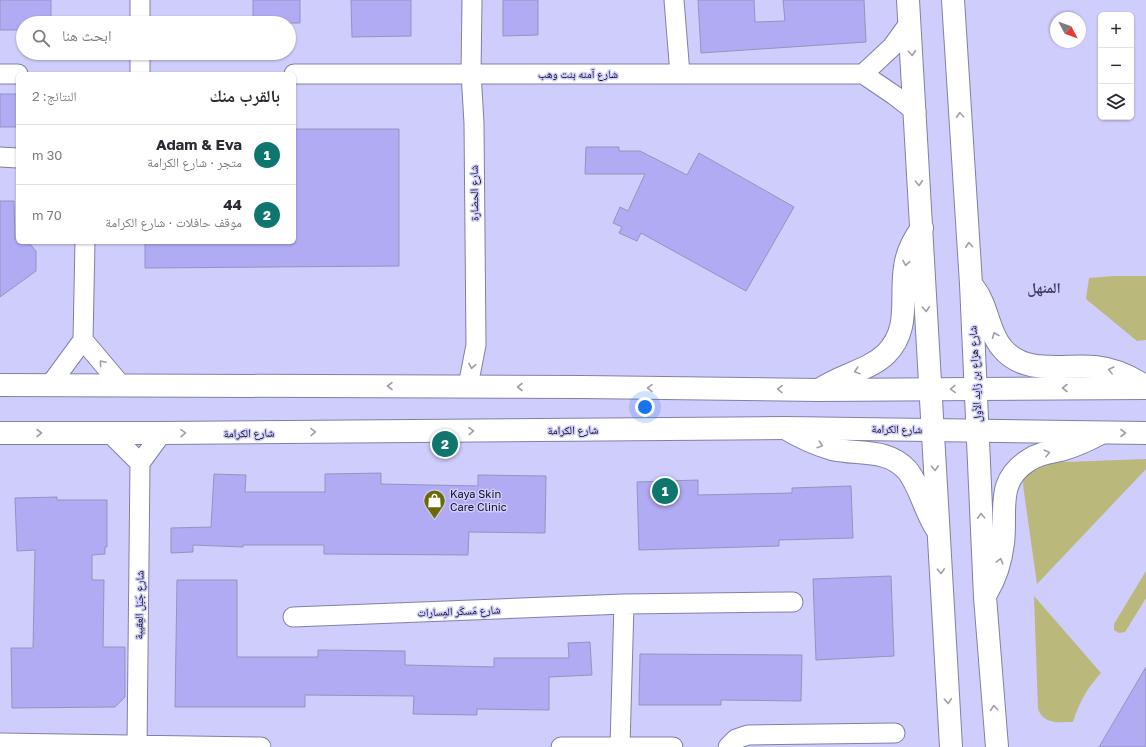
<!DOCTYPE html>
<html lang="ar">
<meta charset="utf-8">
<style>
:root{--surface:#fff;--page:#f2f2f3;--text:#2b2b33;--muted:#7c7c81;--line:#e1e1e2;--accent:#0f766e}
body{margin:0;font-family:"Golos Text","Noto Naskh Arabic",sans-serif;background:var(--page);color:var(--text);direction:rtl}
.controls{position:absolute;right:12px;top:12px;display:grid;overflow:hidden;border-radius:6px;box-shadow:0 1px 3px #0004}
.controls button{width:36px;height:36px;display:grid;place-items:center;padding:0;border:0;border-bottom:1px solid var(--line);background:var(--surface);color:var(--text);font:20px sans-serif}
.compass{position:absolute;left:1050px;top:12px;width:36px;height:36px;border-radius:50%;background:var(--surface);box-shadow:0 1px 3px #0004;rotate:131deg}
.you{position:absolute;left:645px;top:407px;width:14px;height:14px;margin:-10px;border:3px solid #fff;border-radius:50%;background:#1a73e8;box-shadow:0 0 0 6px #1a73e833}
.badge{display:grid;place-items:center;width:26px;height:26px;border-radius:50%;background:var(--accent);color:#fff;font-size:13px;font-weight:700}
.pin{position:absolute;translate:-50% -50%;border:2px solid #fff;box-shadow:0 1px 4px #0006}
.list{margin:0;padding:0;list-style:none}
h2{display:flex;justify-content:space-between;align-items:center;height:52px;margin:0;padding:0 16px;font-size:17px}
h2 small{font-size:13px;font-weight:400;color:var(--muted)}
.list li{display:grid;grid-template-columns:26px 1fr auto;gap:12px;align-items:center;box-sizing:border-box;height:60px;padding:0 16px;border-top:1px solid var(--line)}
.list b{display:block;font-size:15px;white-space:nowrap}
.list p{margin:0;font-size:13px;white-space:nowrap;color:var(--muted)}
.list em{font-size:13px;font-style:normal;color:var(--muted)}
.icon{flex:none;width:22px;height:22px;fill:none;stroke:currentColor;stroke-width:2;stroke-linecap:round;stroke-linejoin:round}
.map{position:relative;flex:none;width:1146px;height:747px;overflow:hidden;direction:ltr}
.search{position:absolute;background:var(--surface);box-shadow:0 1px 3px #0004;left:16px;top:16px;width:280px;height:44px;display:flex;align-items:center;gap:10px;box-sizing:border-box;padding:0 14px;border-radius:22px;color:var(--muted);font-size:15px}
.panel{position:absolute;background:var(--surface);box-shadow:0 1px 3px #0004;left:16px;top:72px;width:280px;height:172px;border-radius:6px;direction:rtl}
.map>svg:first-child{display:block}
</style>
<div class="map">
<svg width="1146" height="747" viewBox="0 0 1146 747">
<rect width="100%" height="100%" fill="#cfcdfc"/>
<path fill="#bab87b" d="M1114,276H1146V340L1137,341L1086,299L1089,278Z
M1146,459V469L1037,584L1023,485L1025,473L1039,463Z
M1146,571V598L1125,632L1119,633L1114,630V624Z
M1034,596L1101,673C1087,688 1079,703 1073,722C1059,722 1044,725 1038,709Z"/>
<path fill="#b0abf2" stroke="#9593be" d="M0,0H51V23H23V30H0Z
M253,0H300V23H253Z
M351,0H411V36L352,37Z
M503,0H538V35L503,36Z
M698,0H754L755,22L785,21L783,0H864L866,42L701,53Z
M0,94H18V127H0Z
M294,129H399V266L145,268V242H294Z
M586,147H619V151H640L687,175L699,153L794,207L746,291L641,233L637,241L619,233L622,227L613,223L620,207L628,211L645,174H585Z
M0,201H14L15,239L18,238V242H28L36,251V271L0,297Z
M381,473V484L478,486V475L546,476L545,533L469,532L468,555L324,554V545H243V547L193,545V552L171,553V528L211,527L214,474L246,475L245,492H325V474Z
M698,480V495L792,493V488L851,486L853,538L779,540V546L639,550L637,482Z
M57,497V500H107V547H105V554L92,555V580H104L103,647H125V697L115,707L12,708L11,648H33L35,550L17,551L15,498Z
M891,576L894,656L816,660L813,579Z
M177,580H237V657H318V650L405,651V665L494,667V658H569L568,643L590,642L592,675L549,677V710L477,709V715L413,714L414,696L305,695V707H175Z
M640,654L802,655L801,701L721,700V705H639Z
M1146,667V747H1099Z"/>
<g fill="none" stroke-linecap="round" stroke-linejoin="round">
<defs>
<path id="street" d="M140,0V23
M674,0L680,74
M140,53V74
M0,74H18
M294,74H863L894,95L916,112
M863,74L892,47L910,22
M0,157L18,158
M83,340L121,385
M50,385L83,340L85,242
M468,386L476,345L474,123L471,73L472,0
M110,433L140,463
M293,617L624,604L793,602
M0,743L261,747
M620,746L624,604
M137,747L140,463L162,433
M561,747H673
M728,747L736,739L748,735L895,733"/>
<path id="secondary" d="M0,385L583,387L819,390L1146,388
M0,433H162L785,428L1146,433"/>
<path id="primary" d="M908,0L951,747
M953,0L971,284L985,597L997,747
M974,288C988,306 988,332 1002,348C1025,376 1064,364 1095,367C1114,369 1130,376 1146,387
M819,390C840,375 868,371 886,354C911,329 900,298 905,267C907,252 913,240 922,228
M785,428C800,437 815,444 832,449C859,455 887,448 907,470C919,484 925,511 936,528
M987,592C996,577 1001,560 1003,543C1007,510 995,481 1029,460C1039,453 1050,452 1061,450C1075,446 1088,440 1101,433"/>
</defs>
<use href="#street" stroke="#817fa9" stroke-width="21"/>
<use href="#secondary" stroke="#817fa9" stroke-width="24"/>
<use href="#primary" stroke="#817fa9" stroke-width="24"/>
<use href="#street" stroke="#fff" stroke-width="19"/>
<use href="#secondary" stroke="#fff" stroke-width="22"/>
<use href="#primary" stroke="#fff" stroke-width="22"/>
</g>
<defs><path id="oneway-chevron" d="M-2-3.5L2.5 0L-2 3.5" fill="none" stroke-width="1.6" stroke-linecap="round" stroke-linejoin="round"/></defs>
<g stroke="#a09fa6">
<use href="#oneway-chevron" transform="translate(912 53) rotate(86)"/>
<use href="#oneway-chevron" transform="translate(960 115) rotate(-94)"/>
<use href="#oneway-chevron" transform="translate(919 183) rotate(87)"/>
<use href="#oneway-chevron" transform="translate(969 245) rotate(-94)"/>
<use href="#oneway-chevron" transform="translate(906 263) rotate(100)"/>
<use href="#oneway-chevron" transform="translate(926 309) rotate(87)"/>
<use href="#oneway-chevron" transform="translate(995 335) rotate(-113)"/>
<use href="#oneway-chevron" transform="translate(102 363) rotate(-130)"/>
<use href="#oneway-chevron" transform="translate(472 366) rotate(101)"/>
<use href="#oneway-chevron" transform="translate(1111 370) rotate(-166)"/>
<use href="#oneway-chevron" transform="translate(857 371) rotate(162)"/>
<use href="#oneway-chevron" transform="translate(390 386) rotate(-180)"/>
<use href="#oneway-chevron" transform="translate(520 387) rotate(-180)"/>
<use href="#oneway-chevron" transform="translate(650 388) rotate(-179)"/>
<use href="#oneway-chevron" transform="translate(1065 388) rotate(180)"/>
<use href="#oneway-chevron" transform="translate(780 389) rotate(-179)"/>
<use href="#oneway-chevron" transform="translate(953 389) rotate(179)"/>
<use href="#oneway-chevron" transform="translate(471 431) rotate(-1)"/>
<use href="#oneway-chevron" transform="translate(313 432) rotate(-1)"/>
<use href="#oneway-chevron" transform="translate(39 433)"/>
<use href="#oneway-chevron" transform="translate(183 433) rotate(-1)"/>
<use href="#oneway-chevron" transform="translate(1123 433)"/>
<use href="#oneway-chevron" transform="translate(820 445) rotate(18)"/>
<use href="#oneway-chevron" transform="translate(1047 453) rotate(-13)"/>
<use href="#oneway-chevron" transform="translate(935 468) rotate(87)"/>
<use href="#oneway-chevron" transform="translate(981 516) rotate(-93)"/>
<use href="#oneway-chevron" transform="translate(1000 561) rotate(-75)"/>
<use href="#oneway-chevron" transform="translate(941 571) rotate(87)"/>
<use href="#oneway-chevron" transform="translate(948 701) rotate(87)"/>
<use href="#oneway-chevron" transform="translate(994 708) rotate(-95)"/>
</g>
<defs>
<symbol id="shop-pin" viewBox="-11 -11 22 30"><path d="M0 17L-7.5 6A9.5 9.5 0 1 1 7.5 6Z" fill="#6d6902" stroke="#cfcdfc"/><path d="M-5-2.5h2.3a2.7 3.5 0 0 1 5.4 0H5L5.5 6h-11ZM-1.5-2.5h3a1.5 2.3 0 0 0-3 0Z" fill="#fff"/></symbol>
</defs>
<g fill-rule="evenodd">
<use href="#shop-pin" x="422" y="488" width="25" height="34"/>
</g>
<g text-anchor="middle" stroke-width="3" stroke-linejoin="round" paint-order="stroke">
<g font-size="11" fill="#121020" stroke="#cfcdfc">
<text x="578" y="78">شارع آمنه بنت وهب</text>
<text transform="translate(474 193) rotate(-91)" y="4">شارع الحضارة</text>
<text transform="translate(975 374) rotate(-93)" y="4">شارع هزاع بن زايد الأول</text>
<text transform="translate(897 429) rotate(1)" y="4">شارع الكرامة</text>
<text transform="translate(573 430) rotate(-1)" y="4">شارع الكرامة</text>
<text transform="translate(249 433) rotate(-1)" y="4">شارع الكرامة</text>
<text transform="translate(139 605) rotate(-89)" y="4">شارع جَبَل العِقيبة</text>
<text transform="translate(459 611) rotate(-2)" y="4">شارع مَسكَر المِسارات</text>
</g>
<g font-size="11" fill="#121020" stroke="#cfcdfc" text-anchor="start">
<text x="450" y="498">Kaya Skin<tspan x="450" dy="13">Care Clinic</tspan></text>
</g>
<g font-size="15" font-weight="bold" fill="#413e64" stroke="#cfcdfc">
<text x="1044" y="293">المنهل</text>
</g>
</g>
</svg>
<div class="controls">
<button>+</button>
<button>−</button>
<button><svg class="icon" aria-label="layers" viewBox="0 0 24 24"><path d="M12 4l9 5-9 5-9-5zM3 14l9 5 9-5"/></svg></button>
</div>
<svg class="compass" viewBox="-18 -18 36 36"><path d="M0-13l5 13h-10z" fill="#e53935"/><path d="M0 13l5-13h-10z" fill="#7c7c81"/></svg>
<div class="you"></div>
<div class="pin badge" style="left:665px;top:491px">1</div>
<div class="pin badge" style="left:445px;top:444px">2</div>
<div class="search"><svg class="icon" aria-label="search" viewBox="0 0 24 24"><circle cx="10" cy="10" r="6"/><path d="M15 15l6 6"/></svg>ابحث هنا</div>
<section class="panel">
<h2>بالقرب منك<small>النتائج: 2</small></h2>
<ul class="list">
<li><span class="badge">1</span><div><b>Adam &amp; Eva</b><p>متجر · شارع الكرامة</p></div><em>30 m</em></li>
<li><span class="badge">2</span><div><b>44</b><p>موقف حافلات · شارع الكرامة</p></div><em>70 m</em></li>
</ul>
</section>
</div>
